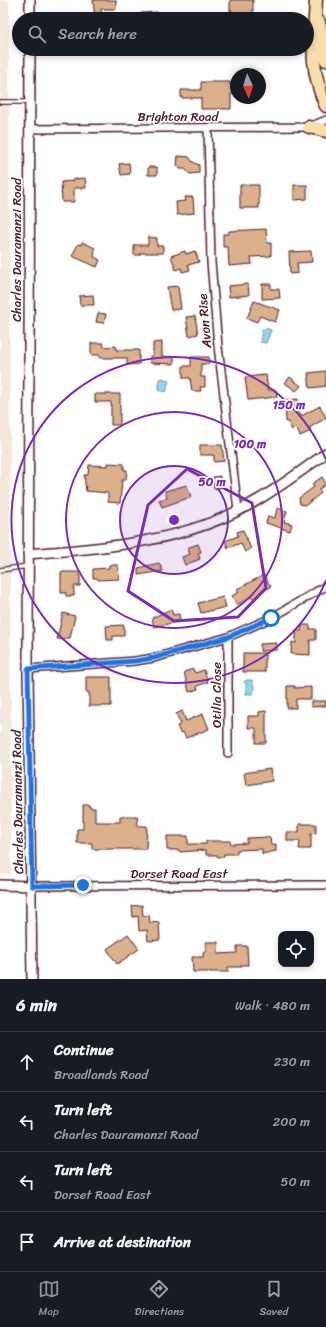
<!DOCTYPE html>
<meta charset="utf-8">
<style>
:root{--surface:#171b24;--page:#242831;--text:#f1f3f6;--muted:#9ea1a6;--line:#363941;--accent:#8c9099}
body{margin:0;font-family:Sriracha,sans-serif;background:var(--page);color:var(--text)}
.controls{position:absolute;right:12px;bottom:12px;display:grid;overflow:hidden;border-radius:8px;box-shadow:0 2px 6px #0003}
.controls button{width:36px;height:36px;display:grid;place-items:center;padding:0;border:0;border-bottom:1px solid var(--line);background:var(--surface);color:var(--text);font:20px sans-serif}
.compass{position:absolute;left:230px;top:68px;width:36px;height:36px;border-radius:50%;background:var(--surface);box-shadow:0 2px 6px #0003;rotate:176deg}
.stop{position:absolute;width:12px;height:12px;margin:-9px;border:3px solid #1a73e8;border-radius:50%;background:#fff}
.stop.end{background:#1a73e8;border-color:#fff;box-shadow:0 1px 4px #0008}
.list{margin:0;padding:0;list-style:none}
h2{display:flex;justify-content:space-between;align-items:center;height:52px;margin:0;padding:0 16px;font-size:17px}
h2 small{font-size:13px;font-weight:400;color:var(--muted)}
.list li{display:grid;grid-template-columns:26px 1fr auto;gap:12px;align-items:center;box-sizing:border-box;height:60px;padding:0 16px;border-top:1px solid var(--line)}
.list b{display:block;font-size:15px;white-space:nowrap}
.list p{margin:0;font-size:13px;white-space:nowrap;color:var(--muted)}
.list em{font-size:13px;font-style:normal;color:var(--muted)}
.icon{flex:none;width:22px;height:22px;fill:none;stroke:currentColor;stroke-width:2;stroke-linecap:round;stroke-linejoin:round}
.map{position:relative;flex:none;width:326px;height:979px;overflow:hidden}
.search{position:absolute;background:var(--surface);box-shadow:0 2px 6px #0003;left:12px;right:12px;top:12px;height:44px;display:flex;align-items:center;gap:10px;box-sizing:border-box;padding:0 14px;border-radius:22px;color:var(--muted);font-size:15px}
.sheet{height:292px;background:var(--surface)}
nav{display:flex;justify-content:space-around;align-items:center;box-sizing:border-box;height:56px;border-top:1px solid var(--line);background:var(--surface);font-size:11px;color:var(--muted)}
nav a{display:grid;justify-items:center;gap:2px}
nav .on{color:var(--accent)}
.map>svg:first-child{display:block}
</style>
<div class="map">
<svg width="326" height="979" viewBox="0 0 326 979">
<rect width="100%" height="100%" fill="#fff"/>
<filter id="ink" filterUnits="userSpaceOnUse"><feTurbulence type="fractalNoise" baseFrequency=".025" numOctaves="2"/><feDisplacementMap in="SourceGraphic" scale="8" xChannelSelector="R" yChannelSelector="G"/><feConvolveMatrix kernelMatrix="1 2 1 2 8 2 1 2 1" color-interpolation-filters="sRGB"/></filter>
<g filter="url(#ink)">
<path fill="#f4e7dc" d="M0,0H9L11,874H0Z"/>
<path fill="#91d5f3" stroke="#758ca3" d="M265,328L271,330L266,343L260,342L262,330Z
M163,378L169,381L167,386V391L165,392L159,390V379Z
M246,680H252L254,688L252,694H246V684L244,682Z"/>
<path fill="#dbb08b" stroke="#4a1f2b" d="M93,0H116V9H101L102,19H95Z
M230,0H253V15H250V19H233L232,10L230,11Z
M157,12L158,19H142L141,13Z
M201,82H230V85H236V94H231V109H201V98H181V90H201Z
M178,156L189,157L193,162L199,165V173L190,174L185,169H180L177,166Z
M129,163L130,174L121,175L119,164Z
M148,167H157V175H148Z
M85,178L86,188H74V202H62L61,182L73,181V179Z
M240,185H259V208H240Z
M294,185H307V199L294,200Z
M185,197H193L194,213L177,215L176,202L186,201Z
M266,229L267,243H271V256L251,257L252,264L229,266L228,247H223V234H229V231Z
M148,237L157,238V246H163V253H140V255H134V245H148Z
M82,242L95,248L94,257L100,260L97,267L72,256L78,244L81,245Z
M185,251L186,254L195,251L199,262L188,265L190,270L182,272L181,268L176,270L171,256Z
M311,251L312,262L297,263L298,273L290,274L289,252Z
M248,284L249,295L229,297L228,286Z
M262,284H271V289H279L280,298L262,299Z
M178,286L181,309L171,310L167,287Z
M93,295L94,305H80L79,296Z
M254,301L280,310L275,322L260,316L257,322L247,318Z
M98,313L106,314L104,323L96,322Z
M195,316L198,334L189,336L186,317Z
M162,342V356L174,357V364L150,363V356H153V343Z
M91,343H103L104,347L116,346V350H139V364L127,365V358H100V355H91Z
M191,357H209V364H201V377H205V387H200L201,391H192L190,378H183V366H191Z
M326,371V386L310,388L308,373Z
M266,375L268,390H276L277,397L248,400L245,377Z
M290,377L301,386L296,391L285,383Z
M95,394H120V425H111V402H95Z
M298,399V410L301,416L320,406L326,418L309,428L311,431L300,436L296,428L292,430L288,422H286L285,400Z
M200,445H222L224,461L214,462V455H200Z
M108,463L124,464V470H127L126,480H122L120,503L108,502V493L86,491L84,475H88L89,465L108,466Z
M220,476V488L214,489L213,477Z
M322,477L326,484L319,489L321,493L306,505L300,504L299,498L314,487L312,484Z
M187,485L191,497L162,507L159,500L167,498L165,491Z
M277,508L287,511L284,522L292,524L290,531L266,523L268,516L275,518Z
M243,530L251,549L245,552L241,543L228,548L225,541L238,536L237,532Z
M198,544L201,552L198,553L200,559L185,565L182,557L190,554L187,548Z
M159,563L163,571L138,575V568Z
M109,565H118L119,579L98,580L97,578H93V569L109,568Z
M61,572H80V586H74V596H66V593H61Z
M264,575L271,587L259,593V596L253,599L251,597L237,605L232,596L239,592L237,589Z
M223,597L226,607L201,613L198,603Z
M171,609L173,615L179,614L180,619L176,620V622L154,627L152,618Z
M63,613L75,616L70,638H66L65,640L57,639Z
M124,625V636H113V640H107L106,626Z
M302,625H310V629H316V640H310V655L291,654L292,642L296,643V631H301Z
M277,643V650L260,651V644Z
M243,653H265V672H243Z
M193,669L195,673L204,670L208,682L197,686L198,689L189,692L184,672Z
M86,677H111V706H89V692H86Z
M287,686H295L294,688L311,687V699H296V708H287Z
M311,701H326V706L311,707Z
M182,711L186,721L203,714L209,729L186,738L183,732L180,733L177,726L181,724L176,714Z
M266,711V743H256V728H248V716H259V712Z
M270,769L272,781L246,785L244,773Z
M83,805H89L90,808H95V822H120V816H137L138,826H147L146,849H92V843H77V829H83Z
M299,824H316V833L311,834V849H299L300,841H287V832H299Z
M167,836H188V844H206V841H230L231,844L247,843V838L270,837L271,845L276,844V851L262,854V849L237,850V854H224V856L218,857L217,855H206V850L180,852L179,850H167Z
M142,905L143,916L149,915L150,923L159,922L160,940L148,941L147,930L139,931L138,916L133,917L132,906Z
M128,934L139,949L117,964L107,949Z
M206,942H218V954L237,953V946H247L248,965H241V967H228V972H193L192,957H203V952H206Z"/>
<g fill="none" stroke-linecap="round" stroke-linejoin="round">
<defs>
<path id="service" d="M0,102H28
M0,570L28,566"/>
<path id="minor" d="M208,128L211,262L218,346L238,510
M30,129L309,127L326,120
M28,669L135,661L154,658L228,637L271,618L326,586
M228,753V637
M32,886L326,885"/>
<path id="tertiary" d="M30,19V0
M30,49L28,669L32,979
M28,554C106,548 188,542 256,501C280,487 303,470 326,453
M0,885L32,886"/>
<path id="trunk" d="M316,0C314,42 308,65 326,106
M319,22L326,60
M309,127L326,131"/>
</defs>
<use href="#service" stroke="#4a1f2b" stroke-width="6"/>
<use href="#minor" stroke="#4a1f2b" stroke-width="10"/>
<use href="#tertiary" stroke="#4a1f2b" stroke-width="12"/>
<use href="#trunk" stroke="#4a1f2b" stroke-width="15"/>
<use href="#service" stroke="#fff" stroke-width="3.5"/>
<use href="#minor" stroke="#fff" stroke-width="7"/>
<use href="#tertiary" stroke="#fff" stroke-width="9"/>
<use href="#trunk" stroke="#f9deab" stroke-width="12"/>
</g>
</g>
<g fill="none" stroke-linecap="round" stroke-linejoin="round" filter="url(#ink)">
<path stroke="#1a73e8" stroke-width="5" d="M83,885L32,886L28,669L135,661L154,658L228,637L271,618"/>
</g>
<path fill="none" stroke="#7b2cbf" stroke-width="3" stroke-linejoin="round" d="M187,469L252,503L266,588L238,617L174,621L128,591L148,505Z"/>
<circle cx="174" cy="520" r="54" fill="#7b2cbf" fill-opacity=".12"/>
<g fill="none" stroke="#7b2cbf" stroke-width="2">
<circle cx="174" cy="520" r="54"/>
<circle cx="174" cy="520" r="108"/>
<path d="M326 580A163 163 0 1 1 326 460"/>
</g>
<g text-anchor="middle" stroke-width="3.5" stroke-linejoin="round" paint-order="stroke">
<g font-size="13" fill="#4a1f2b" stroke="#fff">
<text x="178" y="121">Brighton Road</text>
<text transform="translate(16 250) rotate(-90)" y="5">Charles Dauramanzi Road</text>
<text transform="translate(204 321) rotate(-95)" y="5">Avon Rise</text>
<text transform="translate(216 695) rotate(-90)" y="5">Otilia Close</text>
<text transform="translate(17 802) rotate(-91)" y="5">Charles Dauramanzi Road</text>
<text x="179" y="878">Dorset Road East</text>
</g>
</g>
<circle cx="174" cy="520" r="6" fill="#7b2cbf" stroke="#fff" stroke-width="2"/>
<g font-size="12" text-anchor="middle" font-weight="bold" fill="#7b2cbf" stroke="#fff" stroke-width="3.5" stroke-linejoin="round" paint-order="stroke">
<text x="289" y="409">150 m</text>
<text x="250" y="448">100 m</text>
<text x="212" y="486">50 m</text>
</g>
</svg>
<div class="controls">
<button><svg class="icon" aria-label="locate" viewBox="0 0 24 24"><circle cx="12" cy="12" r="6"/><path d="M12 2v4M12 18v4M2 12h4M18 12h4"/></svg></button>
</div>
<svg class="compass" viewBox="-18 -18 36 36"><path d="M0-13l5 13h-10z" fill="#e53935"/><path d="M0 13l5-13h-10z" fill="#9ea1a6"/></svg>
<div class="stop" style="left:271px;top:618px"></div>
<div class="stop end" style="left:83px;top:885px"></div>
<div class="search"><svg class="icon" aria-label="search" viewBox="0 0 24 24"><circle cx="10" cy="10" r="6"/><path d="M15 15l6 6"/></svg>Search here</div>
</div>
<section class="sheet">
<h2>6 min<small>Walk · 480 m</small></h2>
<ul class="list">
<li><svg class="icon" aria-label="ahead" viewBox="0 0 24 24"><path d="M12 20V5M6 11l6-6 6 6"/></svg><div><b>Continue</b><p>Broadlands Road</p></div><em>230 m</em></li>
<li><svg class="icon" aria-label="left" viewBox="0 0 24 24"><path d="M17 20v-9H6M10 6l-5 5 5 5"/></svg><div><b>Turn left</b><p>Charles Dauramanzi Road</p></div><em>200 m</em></li>
<li><svg class="icon" aria-label="left" viewBox="0 0 24 24"><path d="M17 20v-9H6M10 6l-5 5 5 5"/></svg><div><b>Turn left</b><p>Dorset Road East</p></div><em>50 m</em></li>
<li><svg class="icon" aria-label="arrive" viewBox="0 0 24 24"><path d="M6 21V4h12l-3 4 3 4H6"/></svg><div><b>Arrive at destination</b></div></li>
</ul>
</section>
<nav>
<a class="on"><svg class="icon" aria-label="map" viewBox="0 0 24 24"><path d="M3 6l6-2 6 2 6-2v14l-6 2-6-2-6 2zM9 4v14M15 6v14"/></svg>Map</a>
<a><svg class="icon" aria-label="directions" viewBox="0 0 24 24"><path d="M12 3l9 9-9 9-9-9zM9 14v-3h6M13 9l2 2-2 2"/></svg>Directions</a>
<a><svg class="icon" aria-label="saved" viewBox="0 0 24 24"><path d="M7 4h10v16l-5-4-5 4z"/></svg>Saved</a>
</nav>
